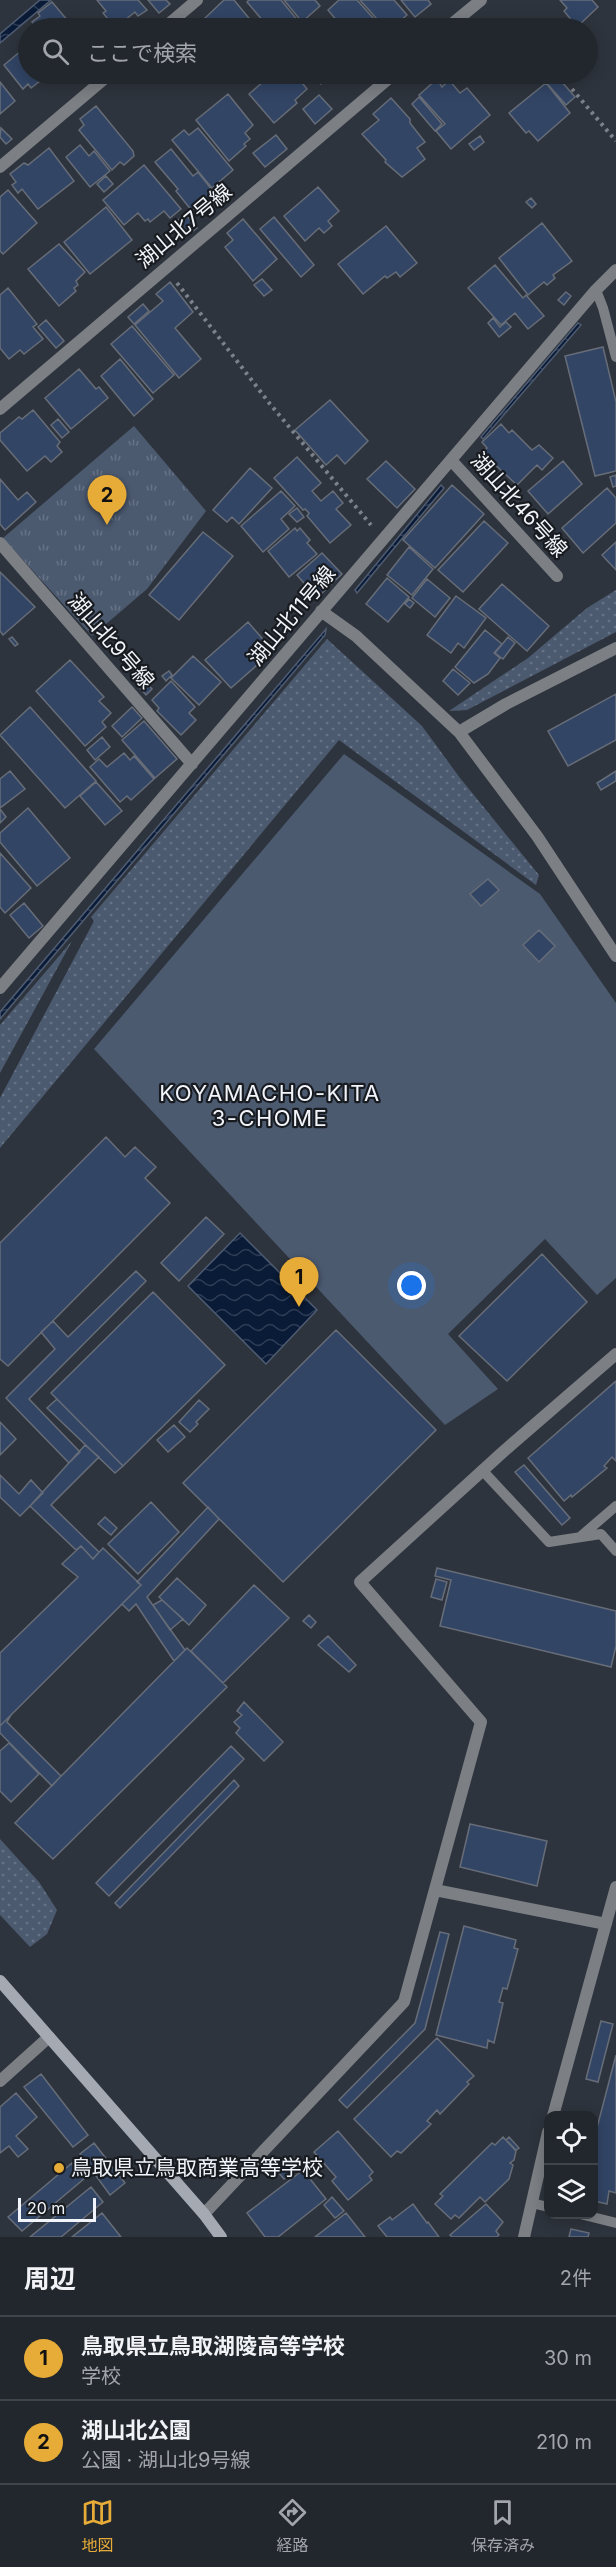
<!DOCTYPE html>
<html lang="ja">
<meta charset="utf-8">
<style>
:root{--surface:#22272e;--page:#2a2f36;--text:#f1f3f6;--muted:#a2a5aa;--line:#3f444a;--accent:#e7ac37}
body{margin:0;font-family:Inter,"Noto Sans JP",sans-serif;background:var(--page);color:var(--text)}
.controls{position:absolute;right:18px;bottom:18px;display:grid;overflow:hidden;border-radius:12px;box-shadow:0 3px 15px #0003}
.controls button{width:54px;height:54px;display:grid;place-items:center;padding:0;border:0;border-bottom:2px solid var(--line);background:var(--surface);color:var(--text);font:30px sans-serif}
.scale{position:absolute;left:18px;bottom:15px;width:78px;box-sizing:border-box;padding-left:6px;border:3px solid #f1f5fb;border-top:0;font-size:16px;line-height:21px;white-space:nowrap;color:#f1f5fb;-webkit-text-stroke:4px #181b1f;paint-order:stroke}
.you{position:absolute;left:412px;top:1286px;width:21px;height:21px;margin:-15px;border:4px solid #fff;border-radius:50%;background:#1a73e8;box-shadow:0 0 0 9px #1a73e833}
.badge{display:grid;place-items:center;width:39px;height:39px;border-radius:50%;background:var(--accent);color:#111;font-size:20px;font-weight:700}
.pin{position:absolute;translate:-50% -50px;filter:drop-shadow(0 2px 3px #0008)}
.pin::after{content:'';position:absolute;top:32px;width:21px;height:18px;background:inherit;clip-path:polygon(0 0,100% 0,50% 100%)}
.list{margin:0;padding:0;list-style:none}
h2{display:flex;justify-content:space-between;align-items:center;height:78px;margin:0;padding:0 24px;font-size:26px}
h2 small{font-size:20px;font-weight:400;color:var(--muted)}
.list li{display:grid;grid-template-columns:39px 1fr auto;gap:18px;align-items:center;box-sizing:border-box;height:84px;padding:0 24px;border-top:2px solid var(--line)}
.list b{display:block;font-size:22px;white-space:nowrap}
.list p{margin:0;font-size:20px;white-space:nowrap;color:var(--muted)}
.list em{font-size:20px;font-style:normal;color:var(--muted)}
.icon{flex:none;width:33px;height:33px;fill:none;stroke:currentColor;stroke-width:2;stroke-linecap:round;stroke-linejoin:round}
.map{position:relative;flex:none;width:616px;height:2237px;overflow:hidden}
.search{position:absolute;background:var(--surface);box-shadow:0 3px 15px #0003;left:18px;right:18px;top:18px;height:66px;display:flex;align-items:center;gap:15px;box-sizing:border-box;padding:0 21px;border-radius:33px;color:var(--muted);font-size:22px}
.sheet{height:246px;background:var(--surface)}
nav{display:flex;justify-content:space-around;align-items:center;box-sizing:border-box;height:84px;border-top:2px solid var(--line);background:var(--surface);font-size:16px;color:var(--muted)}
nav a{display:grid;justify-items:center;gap:3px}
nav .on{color:var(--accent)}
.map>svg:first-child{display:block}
</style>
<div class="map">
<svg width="616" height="2237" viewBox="0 0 616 2237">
<defs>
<pattern id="grass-dots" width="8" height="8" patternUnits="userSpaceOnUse" patternTransform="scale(1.5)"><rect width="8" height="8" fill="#4c5a70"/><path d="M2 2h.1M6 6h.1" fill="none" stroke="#667285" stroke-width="1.8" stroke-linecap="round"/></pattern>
<pattern id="park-tufts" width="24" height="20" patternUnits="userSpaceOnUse" patternTransform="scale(1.5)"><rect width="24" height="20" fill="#4c5a70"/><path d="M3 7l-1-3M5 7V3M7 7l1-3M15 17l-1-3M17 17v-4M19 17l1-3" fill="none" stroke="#667285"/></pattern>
<pattern id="water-waves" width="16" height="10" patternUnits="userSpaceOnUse" patternTransform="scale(1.5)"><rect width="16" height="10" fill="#0a1b37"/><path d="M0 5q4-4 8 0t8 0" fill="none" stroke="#2e3d55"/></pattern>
</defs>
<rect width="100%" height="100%" fill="#2e343d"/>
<path fill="url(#grass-dots)" d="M616,590V632L467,710L449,711L528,658L587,608Z
M327,639L422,726L460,778L539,875L536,885L339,740L0,1148V1098L94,921L91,917Z
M72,941L0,1073V1025Z
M0,1839L39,1882L57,1910L47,1934L30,1947L0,1915Z"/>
<path fill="url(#park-tufts)" d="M134,426L206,511L147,589L92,636L3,538Z"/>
<path fill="#4c5a70" d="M344,754L540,894L616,1003V1278L597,1295L545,1239L448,1334L498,1389L445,1425L94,1049Z"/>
<path fill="url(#water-waves)" stroke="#4f5c72" stroke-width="1.5" d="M40,0H51L0,43V34Z
M578,323L581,325L483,439L481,437Z
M441,485L444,488L357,593L355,590Z
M326,629L325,635L0,1019V1012Z
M240,1233L317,1310L266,1364L188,1286Z"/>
<path fill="#324565" stroke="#676d78" stroke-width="1.5" d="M97,0H138L147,10L138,16L135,12L115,28L103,13L106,11Z
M148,0H166L170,4L159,13Z
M224,0H234L257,28H199L207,21L205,18Z
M249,0H281L299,22L291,28H269L247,2Z
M284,0H315L320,6L302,22Z
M339,0H357L382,28H343L328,10Z
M360,0H394L407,15L392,28H385Z
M401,0H428L431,4L415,17Z
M560,0H592L598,7L577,27L564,11L567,8Z
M52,2L74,28H37L32,22L40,16L38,13Z
M333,20L341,28H323Z
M28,45V74H49L31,88L28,84L23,89L4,65Z
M75,74H89L80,81Z
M272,74H295L307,89L295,100L297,103L274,123L249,94Z
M311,74H332L321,84Z
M552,74H555L575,97L566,105L544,80Z
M568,74H582L574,81Z
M437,79L442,87L449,80L460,93L467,88L490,115L451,149L436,131L445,124L419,95Z
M0,82L15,101L0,114Z
M546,83L570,113L538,141L529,131L526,133L509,113Z
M228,94L253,125L245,133L250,139L244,144L246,146L229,161L196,120Z
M319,95L332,109L315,124L303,109Z
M419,97L442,124L435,131L412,104Z
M391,98L410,119V123L425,142L417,148L425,159L402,177L385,162L386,160L362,134L379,120L373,114Z
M96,106L133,151L134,156L124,165L120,162L112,170L79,130L84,125L80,119Z
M1,128L12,139L6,144L0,137Z
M198,128L233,170L212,188L172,140L184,130L189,135Z
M276,135L287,149L265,167L253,153Z
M480,136L484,142L474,150L469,144Z
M80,145L89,156L94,151L110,171L90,187L66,157Z
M49,148L74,181L38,209L22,189L18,193L12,185L16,182L10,174L24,163L28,165Z
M171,149L193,176L198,172L216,195L204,205L202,202L192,211L176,191L178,189L155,162Z
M144,165L181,209L170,218L164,211L150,222L148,219L145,221L138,213L124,225L103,200Z
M106,176L113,184L104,192L97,184Z
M318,187L339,211L328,221L332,226L324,233L319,228L305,241L284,216Z
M8,190L37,223L3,254L0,251V197Z
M531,198L536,204L532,208L526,202Z
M106,207L132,240L90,274L64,242Z
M185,214L197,228L189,234L178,220Z
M274,217L314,265L301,277L260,229Z
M243,219L277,259L253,281L225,247L233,240L227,233Z
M542,223L572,261L553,275L555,278L547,285L544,282L528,295L499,258Z
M386,226L417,263L400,277L396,272L387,278L385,276L363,294L338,264Z
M59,244L85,272L76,281L78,285L74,288L76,291L59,306L28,269Z
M495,265L523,298L526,295L544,316L528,329L515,313L501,325L468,288Z
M262,279L272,290L264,296L254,285Z
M170,282L193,312L175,328L201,359L179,378L135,325L163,301L156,294Z
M8,288L37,324L33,327L43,339L24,354L20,350L9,359L0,348V295Z
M566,292L571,296L564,305L558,300Z
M143,304L149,311L134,324L128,317Z
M493,318L500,327L506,322L511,327L499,337L488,323Z
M46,320L64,341L56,348L38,327Z
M132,326L174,375L153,393L111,344Z
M603,347L616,402V471L595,476L565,356Z
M120,359L153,399L134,416L101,376Z
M79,369L96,389L99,387L108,398L71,429L45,398Z
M330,400L368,441L345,464L337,455L326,465L295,430Z
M33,410L60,442L57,446L62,452L51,462L45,456L27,471L0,440V433L19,417L22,419Z
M58,419L69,432L62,438L51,425Z
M501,424L509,433L512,430L532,450L539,445L553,458L542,470L537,465L517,485L491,461L487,466L477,458L487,448L482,442Z
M297,457L321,483L312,491L321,501L333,491L343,503L336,509L351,525L330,543L307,516L309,513L305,509L303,510L274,478Z
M386,461L415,489L397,508L367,479Z
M563,461L582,484L548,514L528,491Z
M250,468L272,488L239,524L232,517L227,522L213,510Z
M616,475V486L613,487L610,477Z
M0,479L18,500L27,492L36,502L5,530L0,524Z
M452,485L484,514L435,568L403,540Z
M607,488L616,498V523L583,553L562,528Z
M281,491L295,506L281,519L289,529L263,552L241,526Z
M297,508L304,517L297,522L289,514Z
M484,521L508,543L463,592L438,570Z
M295,528L297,531L300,528L310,540L307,543L317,554L289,577L268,551Z
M203,532L233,556L179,620L149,595Z
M616,542V570L602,555Z
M409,547L433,569L412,595L387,575Z
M322,553L342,574L317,598L297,575Z
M0,572L35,607L3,635L0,631Z
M387,578L409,597L388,622L366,604Z
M427,579L450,598L435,617L412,598Z
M502,584L549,626L527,651L479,609Z
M456,596L486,618L464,648L458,643L451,653L427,635Z
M409,599L414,603L410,608L405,604Z
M248,622L273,651L231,688L205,660Z
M485,630L502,644L494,653L500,658L488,674L474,683L455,667Z
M12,637L18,644L15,646L9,639Z
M508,637L515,643L503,659L495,653Z
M193,656L221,682L199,705L171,678Z
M70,660L104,697L99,701L111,713L102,722L106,727L85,746L36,691Z
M453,669L470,683L458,695L443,681Z
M169,671L172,675L166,681L162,676Z
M145,681L152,689L146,695L138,686Z
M171,681L195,707L189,713L196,720L181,735L157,711L159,708L152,700Z
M616,694V740L568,766L548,731Z
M30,707L96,781L65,808L0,735Z
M132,707L142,718L122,737L112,726Z
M144,721L177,759L155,778L122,740Z
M102,737L110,747L95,760L87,750Z
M124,753L130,760L134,756L154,779L131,800L127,796L120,802L90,767L99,759L107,767Z
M10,771L25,789L0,808V779Z
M616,771V781L601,790L597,783Z
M96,782L122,811L105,825L80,796Z
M28,808L70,858L37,886L0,842V833Z
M0,809L6,817L0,823Z
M0,853L31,888L5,913L0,907Z
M488,879L499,890L481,906L470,894Z
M24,903L43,926L29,938L10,915Z
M539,930L555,946L539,962L523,945Z
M106,1137L125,1157L135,1147L156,1167L145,1178L170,1203L8,1366L0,1359V1243Z
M206,1217L224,1234L179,1281L161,1263Z
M542,1254L587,1302L507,1381L459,1336Z
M136,1271L146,1281L29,1399L80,1452L69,1463L6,1398L55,1349L41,1332L53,1321L68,1337Z
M153,1292L225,1365L123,1466L51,1393Z
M336,1330L436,1430L283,1582L183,1483Z
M616,1381V1461L612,1457L604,1466L607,1468L572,1497L571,1495L564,1501L528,1458Z
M57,1399L123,1466L115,1473L47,1408Z
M199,1400L209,1409L196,1422L198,1424L190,1432L179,1422Z
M0,1422L16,1439L0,1455Z
M174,1425L185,1437L168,1452L157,1440Z
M85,1445L99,1457L51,1505L99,1552L93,1559L81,1546L76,1550L30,1506Z
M524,1465L570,1518L562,1525L515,1472Z
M0,1475L19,1494L31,1480L43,1493L20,1516L0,1497Z
M151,1502L179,1532L138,1574L108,1544Z
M208,1507L219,1519L147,1597L185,1650L174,1661L136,1604L129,1611L122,1604L141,1585L137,1582Z
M105,1517L117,1528L111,1535L98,1524Z
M81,1546L93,1559L103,1548L141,1585L0,1726V1653L78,1577L62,1564Z
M437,1568L616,1611V1646L611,1667L440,1626L451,1580L435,1576Z
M177,1578L206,1605L189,1625L159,1597Z
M436,1579L447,1582L442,1600L431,1597Z
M254,1585L289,1618L223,1683L191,1651Z
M162,1600L183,1619L170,1630L153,1605Z
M309,1615L316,1622L311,1628L303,1621Z
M328,1636L356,1665L349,1672L318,1645Z
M187,1648L227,1687L53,1859L15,1823Z
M244,1702L283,1742L264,1761L236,1733L240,1728L234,1722L242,1715L237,1711Z
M11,1715L7,1722L61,1776L52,1786L0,1733V1726Z
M9,1743L39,1774L11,1802L0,1791V1751Z
M231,1746L244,1759L109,1896L96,1883Z
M234,1780L239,1786L120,1908L115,1903Z
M470,1824L547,1841L537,1886L460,1867Z
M464,1926L516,1940L514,1948L518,1949L507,1989L503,1988L499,2002L503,2003L494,2043L488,2040L487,2048L436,2035Z
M440,1932L449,1934L425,2029L347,2108L339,2100L415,2023Z
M601,2021L613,2024L598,2082L586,2079Z
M437,2038L474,2076L467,2082L469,2084L440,2114L437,2110L427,2121L431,2124L401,2153L397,2151L391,2157L354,2119Z
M616,2055V2193L609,2191L607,2204L594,2201V2139Z
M41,2074L88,2135L73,2147L24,2087Z
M16,2093L37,2117L16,2136L28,2149L18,2157L9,2146L0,2153V2107Z
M338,2131L373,2172L369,2176L372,2180L348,2200L332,2181L336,2177L314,2152Z
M503,2137L516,2151L514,2160L510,2163L513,2165L509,2179L485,2202L480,2197L459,2218L455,2215L451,2219L435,2204L443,2196L440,2194L492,2143L495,2145Z
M509,2137L519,2148L516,2150L506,2140Z
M94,2143L125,2183L110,2195L80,2154Z
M294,2158L300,2166L295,2169L290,2162Z
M72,2163L85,2178L22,2231L8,2217Z
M288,2163L294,2171L284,2179L278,2172Z
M303,2170L326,2199L278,2237H265L247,2213Z
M91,2187L103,2202L61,2237H30Z
M332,2197L344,2211L335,2218L324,2205Z
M413,2204L427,2223L428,2222L439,2237H387L378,2226L390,2217L392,2220Z
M486,2204L503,2222L496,2231L499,2235L497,2237H452L450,2235Z
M102,2213L121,2237H72Z
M346,2213L365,2237H315Z
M571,2229L589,2233L588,2237H569Z"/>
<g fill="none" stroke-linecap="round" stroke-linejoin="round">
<path stroke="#7d828a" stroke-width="4" stroke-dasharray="3 4.5" stroke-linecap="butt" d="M572,89L616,141
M177,283L270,404L371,525"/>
<path stroke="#7c7f84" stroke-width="10" d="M596,290L603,308L616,357
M482,1470L549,1542L601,1534L616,1551
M580,1537L616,1506
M532,2203L548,2207
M580,2214L616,2223"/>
<path stroke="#7c7f84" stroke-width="12" d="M164,28L197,0
M447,28L481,0
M0,167L110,74
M0,409L394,74
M451,460L557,576
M0,543L192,764
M321,611L356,636L459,732L506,704L616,648
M459,732L537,836L616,956
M0,988L596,290L616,270
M435,1890L606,1924
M0,2081L49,2037
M553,2116L616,1887
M204,2214L404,2002L481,1722L360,1582L504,1451L616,1354
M524,2237L548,2132"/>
<path stroke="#a5aab2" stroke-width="12" d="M0,1981L204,2214L221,2237"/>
</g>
<circle fill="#e7ac37" stroke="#181b1f" stroke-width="2" cx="59" cy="2168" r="6"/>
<g text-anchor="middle" stroke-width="4.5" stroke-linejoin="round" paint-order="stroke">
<g font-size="21" fill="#f1f5fb" stroke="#181b1f">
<text transform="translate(184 226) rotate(-40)" y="7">湖山北7号線</text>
<text transform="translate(519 505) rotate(48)" y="7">湖山北46号線</text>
<text transform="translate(292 616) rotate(-50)" y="7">湖山北11号線</text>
<text transform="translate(111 641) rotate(49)" y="7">湖山北9号線</text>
</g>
<g font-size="21" fill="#f1f5fb" stroke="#181b1f" text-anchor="start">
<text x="71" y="2175">鳥取県立鳥取商業高等学校</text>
</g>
<g font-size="22" letter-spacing="1.5" fill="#f1f5fb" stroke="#181b1f">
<text x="270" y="1101">KOYAMACHO-KITA<tspan x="270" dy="25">3-CHOME</tspan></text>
</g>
</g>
</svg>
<div class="controls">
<button><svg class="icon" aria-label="locate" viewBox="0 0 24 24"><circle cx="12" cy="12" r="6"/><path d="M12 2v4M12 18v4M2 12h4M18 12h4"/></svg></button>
<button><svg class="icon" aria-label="layers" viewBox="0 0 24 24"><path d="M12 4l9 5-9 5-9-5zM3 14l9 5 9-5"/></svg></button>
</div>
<div class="scale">20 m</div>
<div class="you"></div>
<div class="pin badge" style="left:299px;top:1307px">1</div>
<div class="pin badge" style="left:107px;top:525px">2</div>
<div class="search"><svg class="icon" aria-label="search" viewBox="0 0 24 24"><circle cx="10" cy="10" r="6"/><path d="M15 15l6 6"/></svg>ここで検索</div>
</div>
<section class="sheet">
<h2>周辺<small>2件</small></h2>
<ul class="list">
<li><span class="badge">1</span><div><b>鳥取県立鳥取湖陵高等学校</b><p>学校</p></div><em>30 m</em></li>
<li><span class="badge">2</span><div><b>湖山北公園</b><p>公園 · 湖山北9号線</p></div><em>210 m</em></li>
</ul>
</section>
<nav>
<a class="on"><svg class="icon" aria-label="map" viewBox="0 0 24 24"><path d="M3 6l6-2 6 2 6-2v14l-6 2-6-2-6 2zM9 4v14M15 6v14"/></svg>地図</a>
<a><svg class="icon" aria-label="directions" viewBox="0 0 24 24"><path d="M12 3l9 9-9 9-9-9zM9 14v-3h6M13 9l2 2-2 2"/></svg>経路</a>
<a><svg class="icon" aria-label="saved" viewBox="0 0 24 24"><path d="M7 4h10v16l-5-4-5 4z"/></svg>保存済み</a>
</nav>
